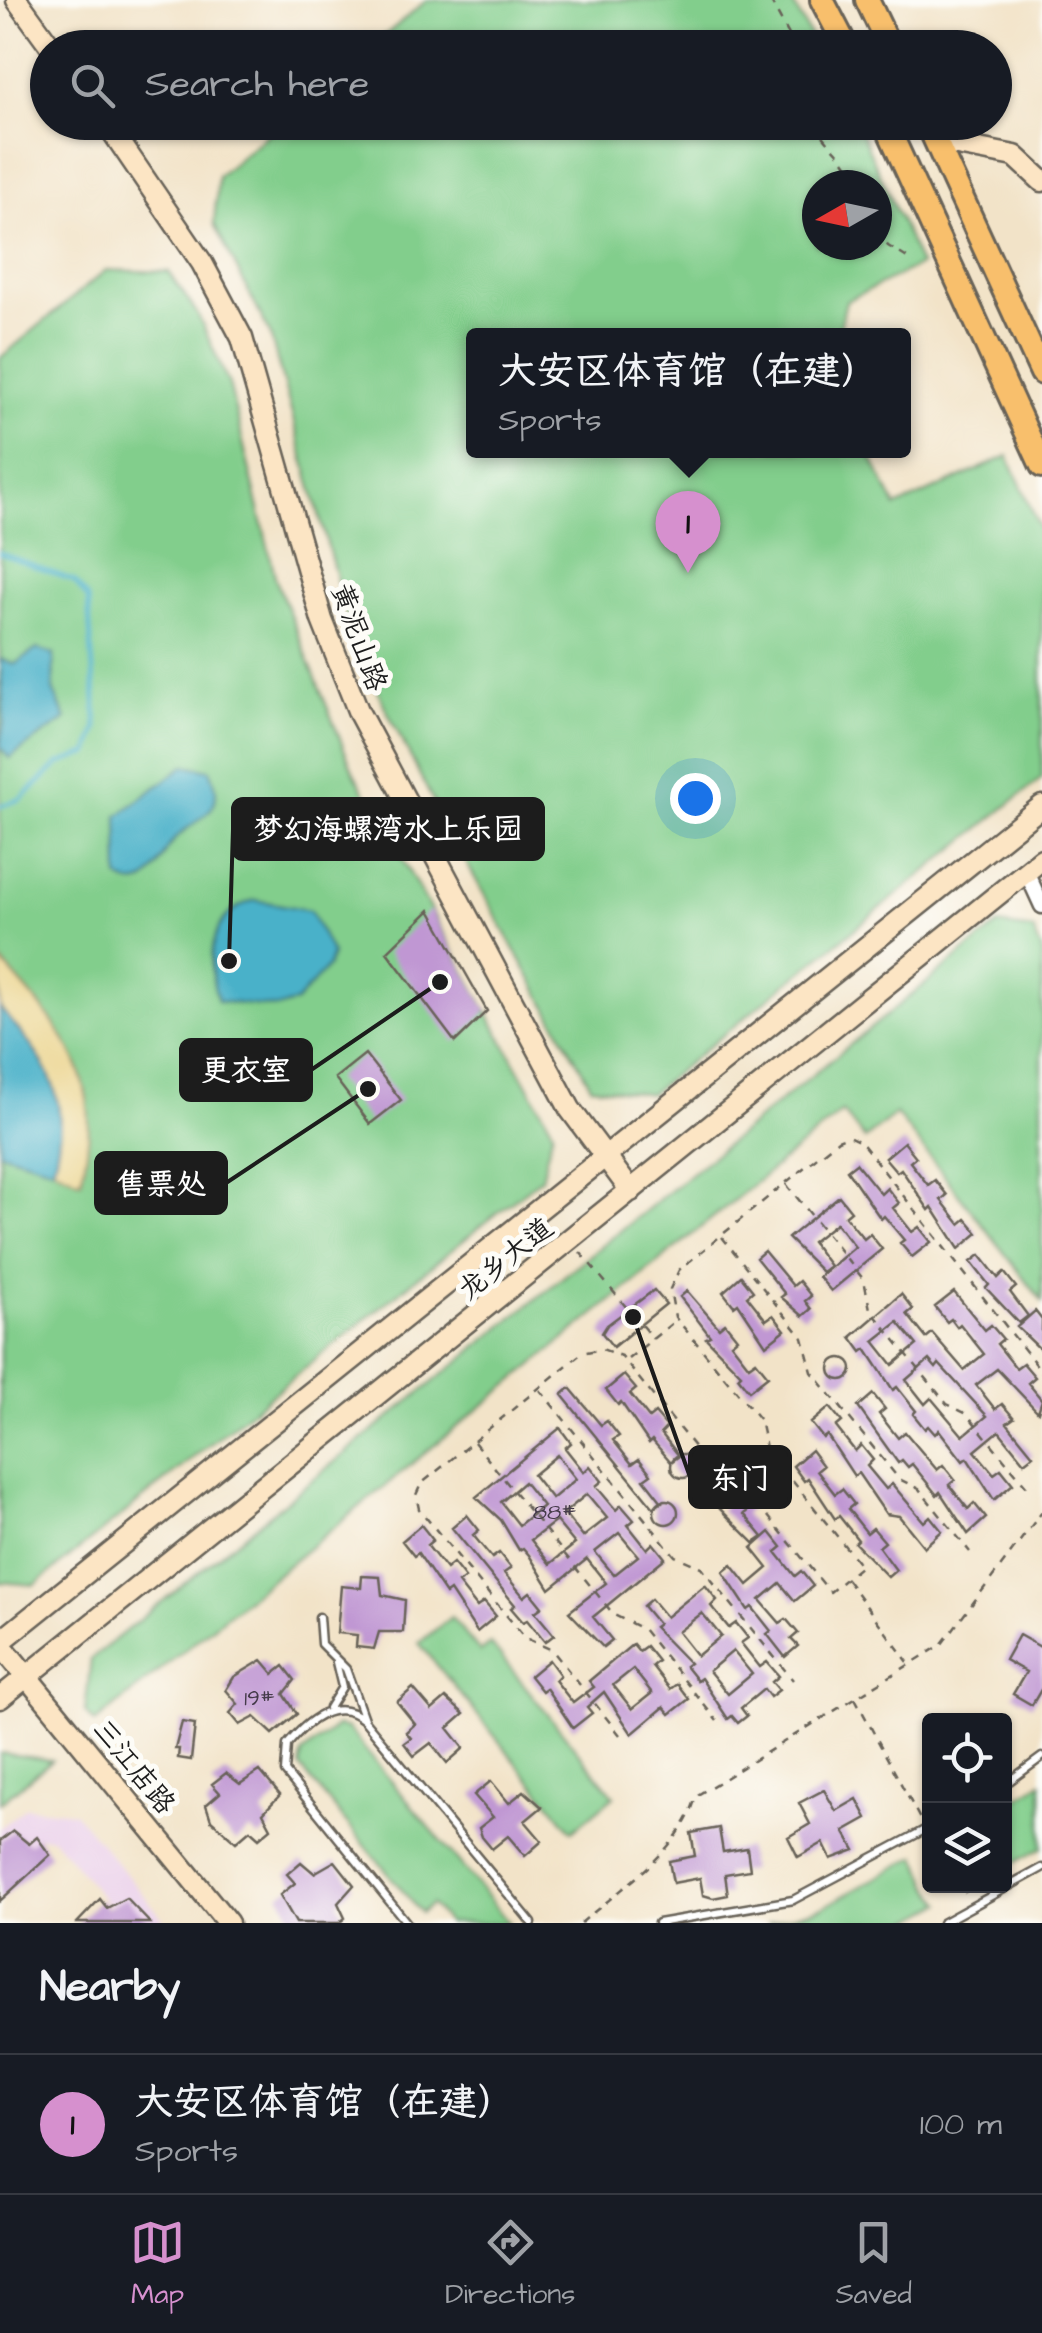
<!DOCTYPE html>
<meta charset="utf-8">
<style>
:root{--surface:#171b24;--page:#20242c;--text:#f1f3f6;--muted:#9ea1a6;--line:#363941;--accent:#d690ce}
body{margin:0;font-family:"Architects Daughter","LXGW WenKai TC",sans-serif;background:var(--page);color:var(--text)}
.controls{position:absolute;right:30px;bottom:30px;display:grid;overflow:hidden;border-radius:10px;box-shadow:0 2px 8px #0004}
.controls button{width:90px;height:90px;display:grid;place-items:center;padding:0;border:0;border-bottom:2px solid var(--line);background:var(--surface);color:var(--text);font:50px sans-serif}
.compass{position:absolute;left:802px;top:170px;width:90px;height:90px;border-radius:50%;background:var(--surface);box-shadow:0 2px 8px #0004;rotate:261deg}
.you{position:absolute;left:695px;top:798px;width:35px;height:35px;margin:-25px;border:8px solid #fff;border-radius:50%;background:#1a73e8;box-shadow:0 0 0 15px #1a73e833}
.badge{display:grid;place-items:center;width:65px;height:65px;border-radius:50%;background:var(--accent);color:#111;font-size:32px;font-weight:700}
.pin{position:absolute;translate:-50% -82px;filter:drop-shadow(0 2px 5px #0008)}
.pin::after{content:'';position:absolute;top:52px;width:35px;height:30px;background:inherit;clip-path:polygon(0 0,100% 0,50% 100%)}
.popup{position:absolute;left:466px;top:328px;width:445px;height:130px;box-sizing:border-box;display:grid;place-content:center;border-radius:10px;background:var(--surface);filter:drop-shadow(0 2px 8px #0005);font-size:32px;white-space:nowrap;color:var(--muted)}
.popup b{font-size:38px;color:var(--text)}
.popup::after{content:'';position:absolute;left:50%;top:100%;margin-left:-20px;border:20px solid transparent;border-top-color:var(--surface)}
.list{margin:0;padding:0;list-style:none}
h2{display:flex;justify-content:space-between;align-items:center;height:130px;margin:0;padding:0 40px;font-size:42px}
h2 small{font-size:32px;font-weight:400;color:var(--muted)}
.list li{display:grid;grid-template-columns:65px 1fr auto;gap:30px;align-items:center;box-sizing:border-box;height:140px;padding:0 40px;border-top:2px solid var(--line)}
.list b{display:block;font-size:38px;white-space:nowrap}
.list p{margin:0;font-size:32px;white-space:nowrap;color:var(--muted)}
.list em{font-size:32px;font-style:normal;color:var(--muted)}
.icon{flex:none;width:55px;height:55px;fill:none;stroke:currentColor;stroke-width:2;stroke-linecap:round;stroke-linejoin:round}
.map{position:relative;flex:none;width:1042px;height:1923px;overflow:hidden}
.search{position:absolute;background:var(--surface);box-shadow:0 2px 8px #0004;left:30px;right:30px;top:30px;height:110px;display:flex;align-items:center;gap:25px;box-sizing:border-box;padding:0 35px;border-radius:55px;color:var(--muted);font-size:38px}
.sheet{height:270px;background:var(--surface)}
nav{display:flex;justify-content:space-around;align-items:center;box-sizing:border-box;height:140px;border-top:2px solid var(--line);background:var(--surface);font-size:28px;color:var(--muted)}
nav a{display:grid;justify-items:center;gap:5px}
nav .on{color:var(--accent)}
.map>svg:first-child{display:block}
</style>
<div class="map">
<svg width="1042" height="1923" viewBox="0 0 1042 1923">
<rect width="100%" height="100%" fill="#fdfcf7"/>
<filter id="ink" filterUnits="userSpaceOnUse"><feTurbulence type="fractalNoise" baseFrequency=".01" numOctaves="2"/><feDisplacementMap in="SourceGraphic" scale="20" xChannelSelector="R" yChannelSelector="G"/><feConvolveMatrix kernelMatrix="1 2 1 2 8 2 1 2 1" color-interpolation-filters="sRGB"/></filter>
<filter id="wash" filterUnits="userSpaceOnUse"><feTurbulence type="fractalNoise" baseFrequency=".0048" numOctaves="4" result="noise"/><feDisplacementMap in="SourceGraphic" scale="40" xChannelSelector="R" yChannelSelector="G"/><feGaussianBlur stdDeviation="2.25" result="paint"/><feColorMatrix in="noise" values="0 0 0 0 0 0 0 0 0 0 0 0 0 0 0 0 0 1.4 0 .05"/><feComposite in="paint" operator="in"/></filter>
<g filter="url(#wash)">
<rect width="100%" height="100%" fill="#f2e3c8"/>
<path fill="#ebd1eb" d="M26,1807L74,1812L167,1923H148L126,1898L109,1906L52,1837H37L23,1849L28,1842L12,1831L0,1841V1828Z"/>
<path fill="#82ce8c" stroke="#4f7554" stroke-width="2.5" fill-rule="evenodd" d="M427,0H791L816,47H371Z
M281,123H857L920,265L846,301L838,335L473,336V450L868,451L896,507L1008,456L1042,533V778L650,1094L591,1086L442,819L384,705L346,614L270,334L214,224L218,176ZM817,185H877V245H817Z
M106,270L169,272L197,313L229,384L276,580L353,771L553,1130L541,1178L35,1585L0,1582V358Z
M998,925L1033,930L1042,951V1301L896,1114L865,1139L842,1112L95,1723L85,1712L91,1659Z
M451,1617L480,1652L491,1644L614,1796L572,1831L419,1643Z
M337,1726L348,1729L509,1923H447L431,1904L421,1913L300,1767L302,1754Z
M0,1753L52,1760L0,1803Z
M1042,1782V1848L1005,1868V1806Z
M917,1856L930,1886L943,1903L905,1923H767L823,1907Z"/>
<path fill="#eeda9e" stroke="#857b5d" stroke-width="2.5" d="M0,960C66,1033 107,1078 81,1181L53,1168C73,1096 46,1061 0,1008Z"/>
<path fill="#4ab1c9" stroke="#336672" stroke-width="2.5" d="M37,649L54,654L53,690L66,719L9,758L0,746L4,721L0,659L15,664Z
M185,765L210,770C229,813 200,814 175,839C159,855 152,899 119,878L118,816Z
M255,900L310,910L332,954L328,966L296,1002L278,1008L218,1001C205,960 209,913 255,900Z
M0,1008C46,1061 73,1095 53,1168L0,1152Z"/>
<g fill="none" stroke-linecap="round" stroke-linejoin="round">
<path stroke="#4ab1c9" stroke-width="5" d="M0,553L74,581L88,599L97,728L89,753L59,764L21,799L0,806"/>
</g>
<g id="blocks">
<path fill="#c097d3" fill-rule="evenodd" d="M430,910L487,1011L455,1042L387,952Z
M365,1054L401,1100L370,1124L335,1078Z
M904,1142L916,1157L910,1162L928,1185L935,1180L947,1195L941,1200L960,1224L966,1219L978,1233L959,1249L932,1207L929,1210L901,1169L897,1172L885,1158Z
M856,1163L881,1194L887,1188L899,1203L893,1208L912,1232L919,1227L931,1242L912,1257L900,1243L904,1240L884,1216L881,1219L847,1170Z
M839,1196L851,1211L845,1216L864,1239L870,1234L882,1249L831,1291L819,1277L855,1247L836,1223L812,1242L830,1266L822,1272L788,1238Z
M764,1251L793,1286L799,1281L811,1296L805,1301L811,1309L803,1316L781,1297L785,1294L756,1258Z
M980,1255L998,1278L1004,1272L1016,1287L1010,1292L1028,1316L1019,1323L986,1288L989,1285L971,1262Z
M741,1276L753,1291L747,1296L766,1320L773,1315L785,1330L766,1345L738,1303L734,1306L723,1292Z
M654,1290L666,1304L613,1347L602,1333L607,1325Z
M687,1291L719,1328L725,1323L737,1338L731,1343L749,1366L756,1361L768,1376L749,1391L738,1377L741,1374L706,1338L710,1336L680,1297Z
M954,1292L985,1330L991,1325L1003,1339L997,1344L1016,1368L1023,1363L1035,1377L1028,1383L1042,1400L1038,1412L997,1369L976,1385L995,1409L1002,1404L1014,1418L1007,1423L1033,1455L1024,1462L999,1431L975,1451L994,1474L1001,1469L1013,1484L994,1500L967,1458L963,1461L939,1430L935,1434L928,1426L925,1429L913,1414L916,1411L897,1387L893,1390L866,1349L862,1352L851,1337L901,1294L913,1309L907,1314L926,1338L932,1333L964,1370L984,1354L960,1324L957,1327L951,1319L947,1322L935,1307ZM898,1322L917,1345L893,1365L874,1341ZM929,1360L936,1368L939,1364L987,1416L963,1436L931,1398L925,1404L906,1380Z
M1035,1311L1042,1320V1351L1017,1327Z
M830 1369a11 11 0 1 1 22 0a11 11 0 1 1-22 0Z
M624,1375L636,1389L630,1394L649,1418L655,1413L667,1427L661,1433L679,1456L671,1462L652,1440L649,1443L621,1402L618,1405L606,1390Z
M570,1388L601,1425L607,1421L619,1436L613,1440L632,1464L639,1459L651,1474L644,1479L662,1502L654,1508L562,1395Z
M873,1394L885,1409L879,1414L898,1438L905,1432L937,1470L943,1465L955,1480L949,1485L968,1509L974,1503L986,1518L968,1534L940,1492L937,1495L912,1464L908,1467L902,1460L898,1463L858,1407Z
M830,1407L842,1422L836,1427L855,1451L861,1445L873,1460L867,1466L886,1489L892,1484L924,1522L930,1516L942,1531L924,1547L899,1516L886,1514L858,1473L854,1476L827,1435L823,1438L811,1423Z
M560,1428L571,1443L565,1448L584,1472L590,1466L602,1481L596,1486L616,1510L621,1505L634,1520L628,1525L647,1549L653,1543L665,1558L593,1617L612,1640L603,1647L569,1612L606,1583L587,1559L550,1589L529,1555L523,1548L519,1550L501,1520L476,1497ZM557,1455L576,1479L552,1499L533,1475ZM524,1482L543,1506L519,1525L501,1502ZM587,1494L607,1518L583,1537L564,1513ZM556,1521L575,1544L550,1564L531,1540ZM619,1533L638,1556L614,1575L595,1552Z
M811,1450L823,1466L817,1471L835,1494L842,1489L854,1504L848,1509L867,1533L873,1528L885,1542L879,1547L896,1570L888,1577L855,1543L858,1540L839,1516L835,1519L808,1478L804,1481L793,1466Z
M671 1466a12 12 0 1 1 24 0a12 12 0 1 1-24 0Z
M739,1494L751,1508L744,1514L763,1537L754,1543L720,1509Z
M654 1512a12 12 0 1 1 24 0a12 12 0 1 1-24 0Z
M467,1515L479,1530L473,1535L492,1558L499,1553L511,1568L504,1573L524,1597L530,1592L542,1607L535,1612L554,1635L545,1642L527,1620L523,1622L511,1608L515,1605L452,1528Z
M421,1525L433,1540L427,1545L446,1569L453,1563L465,1578L458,1583L477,1607L484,1602L496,1616L477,1632L450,1591L446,1594L418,1553L414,1556L402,1541Z
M770,1532L782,1547L776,1552L795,1576L801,1571L813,1586L795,1601L780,1583L760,1600L780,1623L786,1619L798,1633L791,1639L798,1646L785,1657L767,1634L771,1631L752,1607L748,1610L723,1572L732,1565L748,1585L768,1568L752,1548Z
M362,1576L380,1577L382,1595L405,1600L403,1632H379L374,1649L356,1647L357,1635L337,1633L341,1586L361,1588Z
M705,1585L717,1600L711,1606L729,1628L736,1623L748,1638L741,1643L760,1667L767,1662L779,1676L772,1682L779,1690L770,1697L764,1689L741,1708L747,1716L738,1723L732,1716L728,1719L701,1678L697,1681L685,1666L689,1663L654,1627L658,1624L643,1606L651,1599L666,1617ZM702,1613L721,1636L697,1656L678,1632ZM733,1651L752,1674L728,1694L709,1671Z
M1019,1635L1042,1648V1688L1032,1705L1013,1694L1026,1672L1005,1660Z
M633,1644L639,1651L646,1646L658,1661L652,1666L670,1689L677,1684L689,1699L670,1714L664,1707L632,1734L604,1692L587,1707L592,1713L573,1728L546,1688L542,1691L530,1676L549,1660L560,1675L555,1680L573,1703L594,1687L589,1681ZM633,1669L652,1693L632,1709L613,1685Z
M262,1660L274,1674L284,1666L295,1680L284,1694L297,1714L273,1734L255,1717L240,1725L230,1713L238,1704L226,1690L234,1677Z
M413,1688L432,1710L446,1698L464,1714L448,1728L464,1748L447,1763L431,1743L414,1756L404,1743L411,1738L406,1732L415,1724L397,1702Z
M182,1722L195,1724L191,1760L178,1758L179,1749H175Z
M260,1771L280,1795L263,1813L271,1828L259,1838L250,1830L236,1842L211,1820L206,1805L220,1793L212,1784L226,1773L240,1784Z
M491,1781L509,1803L524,1791L542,1807L525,1821L542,1841L525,1856L508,1836L492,1849L482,1837L479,1828L493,1817L474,1795Z
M824,1790L836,1811L857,1799L867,1818L844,1831L855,1850L831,1859L823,1843L798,1857L788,1837L810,1824L799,1803Z
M719,1828L723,1852L747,1848L750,1870L725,1874L728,1895L713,1898L703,1895L700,1878L673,1883L669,1861L695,1856L691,1833Z
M13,1831L29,1844L37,1837L50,1855L0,1901V1841Z
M335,1861L354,1885L338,1903L345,1918L339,1923H296L280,1895L295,1883L287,1874L301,1862L314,1873Z
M126,1898L150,1923H77L100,1899L107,1908Z"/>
</g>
</g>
<g filter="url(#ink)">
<use href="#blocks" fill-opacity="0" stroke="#676258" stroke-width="2.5"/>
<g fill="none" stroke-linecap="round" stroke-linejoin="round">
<defs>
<path id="lane" d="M319,1617L321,1644L346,1669L364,1719
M329,1708L342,1687L336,1662
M1004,1785L1042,1757
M407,1923L285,1772L287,1745C307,1721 336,1696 364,1720L532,1923
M658,1923L793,1900L930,1827
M942,1923L1042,1868"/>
<path id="street" d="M1026,871L1042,906"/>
<path id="secondary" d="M17,0L52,48
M106,122L202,263L242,338L322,620L359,713L570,1109L631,1191
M936,141L1015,156L1042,181
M0,1642L1042,806
M0,1644L228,1923
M0,1698L1042,859"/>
<path id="primary" d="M822,0L847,48
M867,0L890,48
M885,122L1042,466
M927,122L1042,373"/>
</defs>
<use href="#lane" stroke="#676258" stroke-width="11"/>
<use href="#street" stroke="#676258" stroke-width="19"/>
<use href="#secondary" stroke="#676258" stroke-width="25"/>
<use href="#primary" stroke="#676258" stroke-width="28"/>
<path stroke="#676258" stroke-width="2.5" stroke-dasharray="8 8" stroke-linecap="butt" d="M770,0L796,48
M815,122C826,148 850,154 854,185
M877,232L888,246L912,261
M786,1184L864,1280L870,1309L947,1404L967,1414L1027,1487
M722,1237L803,1338L812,1372L899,1479L919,1489L970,1552
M580,1252L653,1339
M628,1359L676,1320
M540,1390L675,1556L701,1567L793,1680
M474,1442L614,1615L643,1629L717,1721
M847,1580L908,1662
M855,1698L920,1819
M620,1735L552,1650L525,1638L419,1509L416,1495L421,1484L582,1353L602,1349L621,1356L708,1464L736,1477L830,1592L861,1566L766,1448L760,1420L675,1317L670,1289L679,1270L838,1140L848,1136L861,1142L1042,1372
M962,1886L967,1895
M581,1923C620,1889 683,1849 696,1796L941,1645L1042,1512"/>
<use href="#lane" stroke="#fff" stroke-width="6"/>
<use href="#street" stroke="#fff" stroke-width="14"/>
<use href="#secondary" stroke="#fce5c4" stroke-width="20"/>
<use href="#primary" stroke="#f8bf6c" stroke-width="22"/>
</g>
</g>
<g text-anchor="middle" stroke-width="10" stroke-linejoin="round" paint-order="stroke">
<g font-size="22" fill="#453b4a">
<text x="554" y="1519">88#</text>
<text x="259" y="1705">19#</text>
</g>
<g font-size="28" fill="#1c1c1c" stroke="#fdfcf7">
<text transform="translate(360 637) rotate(70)" y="10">黄泥山路</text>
<text transform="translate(505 1258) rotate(-39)" y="10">龙乡大道</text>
<text transform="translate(135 1766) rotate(51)" y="10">三江店路</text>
</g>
</g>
<path fill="none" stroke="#1c1c1c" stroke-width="4" d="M229 961L233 829M440 982L311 1070M368 1089L226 1183M633 1317L690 1477"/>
<g fill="#1c1c1c" stroke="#fdfcf7" stroke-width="4">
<circle cx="229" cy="961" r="10"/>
<circle cx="440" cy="982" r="10"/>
<circle cx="368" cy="1089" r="10"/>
<circle cx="633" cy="1317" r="10"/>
</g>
<g fill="#1c1c1c" stroke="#1c1c1c" stroke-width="4">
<rect x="233" y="799" width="310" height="60" rx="10"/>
<rect x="181" y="1040" width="130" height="60" rx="10"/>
<rect x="96" y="1153" width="130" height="60" rx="10"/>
<rect x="690" y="1447" width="100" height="60" rx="10"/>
</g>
<g font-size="30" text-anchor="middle" font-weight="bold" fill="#fff">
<text x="388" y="839">梦幻海螺湾水上乐园</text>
<text x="246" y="1080">更衣室</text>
<text x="161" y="1194">售票处</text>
<text x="740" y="1488">东门</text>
</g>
</svg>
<div class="controls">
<button><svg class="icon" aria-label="locate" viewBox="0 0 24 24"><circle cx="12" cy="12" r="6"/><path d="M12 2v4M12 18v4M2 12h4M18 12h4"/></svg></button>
<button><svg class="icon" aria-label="layers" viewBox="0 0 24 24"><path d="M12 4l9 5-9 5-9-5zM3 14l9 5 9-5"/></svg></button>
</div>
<svg class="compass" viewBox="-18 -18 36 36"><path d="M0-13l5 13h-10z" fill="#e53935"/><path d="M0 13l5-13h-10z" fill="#9ea1a6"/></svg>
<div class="you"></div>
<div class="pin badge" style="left:688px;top:573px">1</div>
<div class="popup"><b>大安区体育馆（在建）</b>Sports</div>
<div class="search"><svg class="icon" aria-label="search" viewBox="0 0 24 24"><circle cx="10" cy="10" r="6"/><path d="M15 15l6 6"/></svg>Search here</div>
</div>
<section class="sheet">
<h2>Nearby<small></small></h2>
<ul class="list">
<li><span class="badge">1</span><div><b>大安区体育馆（在建）</b><p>Sports</p></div><em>100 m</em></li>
</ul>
</section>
<nav>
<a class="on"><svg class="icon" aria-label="map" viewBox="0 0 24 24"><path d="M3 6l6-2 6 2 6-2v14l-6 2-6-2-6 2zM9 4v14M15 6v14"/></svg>Map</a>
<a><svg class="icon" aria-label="directions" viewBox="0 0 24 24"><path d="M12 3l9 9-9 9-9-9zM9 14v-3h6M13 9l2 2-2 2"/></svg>Directions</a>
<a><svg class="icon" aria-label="saved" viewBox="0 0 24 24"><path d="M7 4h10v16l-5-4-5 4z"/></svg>Saved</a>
</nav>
